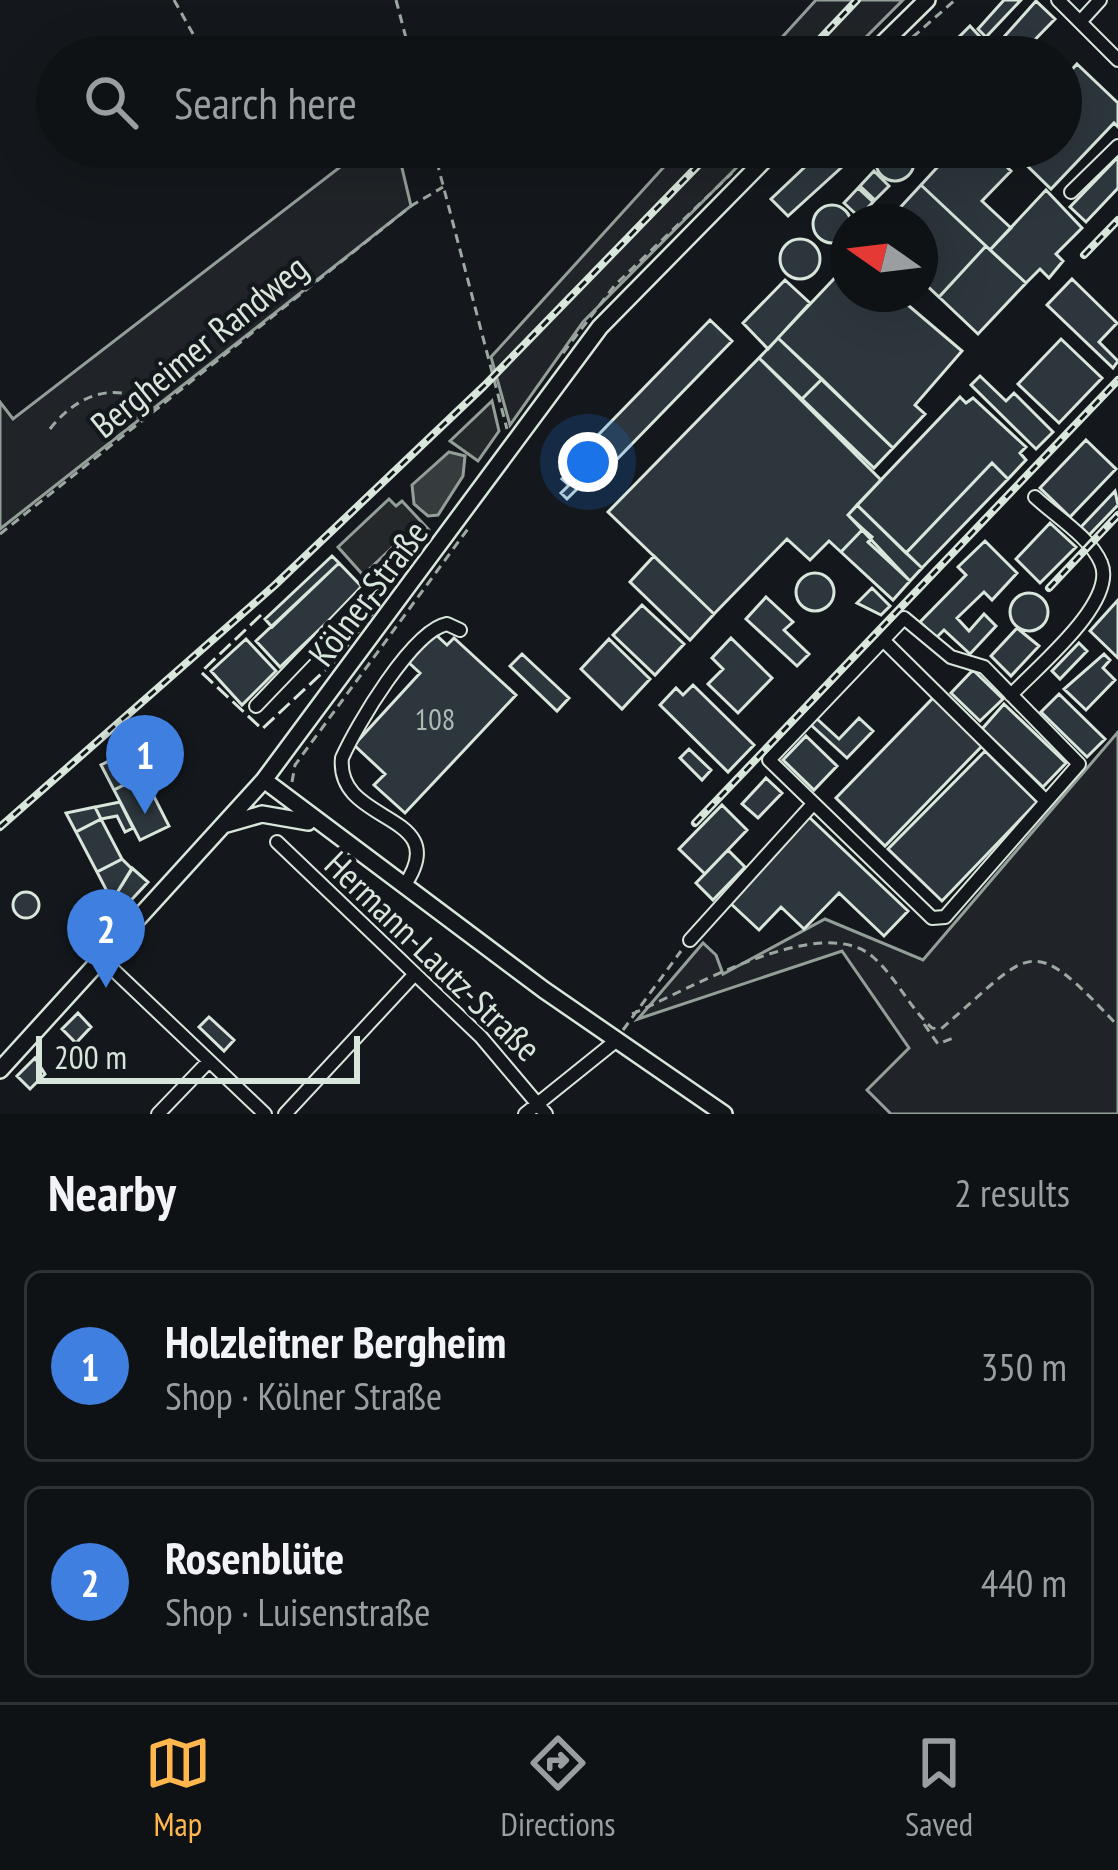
<!DOCTYPE html>
<meta charset="utf-8">
<style>
:root{--surface:#0f1215;--page:#1d2022;--text:#f1f3f6;--muted:#9b9ea0;--line:#2f3234;--accent:#ffb74d}
body{margin:0;font-family:"PT Sans Narrow",sans-serif;background:var(--page);color:var(--text)}
.compass{position:absolute;left:830px;top:204px;width:108px;height:108px;border-radius:50%;background:var(--surface);box-shadow:0 12px 48px #0002;rotate:284deg}
.scale{position:absolute;left:36px;bottom:30px;width:324px;box-sizing:border-box;padding-left:12px;border:6px solid #d8e6dc;border-top:0;font-size:33px;line-height:42px;white-space:nowrap;color:#d8e6dc;-webkit-text-stroke:9px #14181c;paint-order:stroke}
.you{position:absolute;left:588px;top:462px;width:42px;height:42px;margin:-30px;border:9px solid #fff;border-radius:50%;background:#1a73e8;box-shadow:0 0 0 18px #1a73e833}
.badge{display:grid;place-items:center;width:78px;height:78px;border-radius:50%;background:var(--accent);color:#fff;font-size:39px;font-weight:700}
.pin{position:absolute;translate:-50% -99px;filter:drop-shadow(0 3px 6px #0008)}
.pin::after{content:'';position:absolute;top:63px;width:42px;height:36px;background:inherit;clip-path:polygon(0 0,100% 0,50% 100%)}
.list{margin:0;padding:0;list-style:none}
h2{display:flex;justify-content:space-between;align-items:center;height:156px;margin:0;padding:0 48px;font-size:51px}
h2 small{font-size:39px;font-weight:400;color:var(--muted)}
.list li{display:grid;grid-template-columns:78px 1fr auto;gap:36px;align-items:center;box-sizing:border-box;height:192px;margin:0 24px 24px;padding:0 24px;border:3px solid var(--line);border-radius:18px}
.list b{display:block;font-size:45px;white-space:nowrap}
.list p{margin:0;font-size:39px;white-space:nowrap;color:var(--muted)}
.list em{font-size:39px;font-style:normal;color:var(--muted)}
.icon{flex:none;width:66px;height:66px;fill:none;stroke:currentColor;stroke-width:2;stroke-linecap:round;stroke-linejoin:round}
.map{position:relative;flex:none;width:1118px;height:1114px;overflow:hidden}
.search{position:absolute;background:var(--surface);box-shadow:0 12px 48px #0002;left:36px;right:36px;top:36px;height:132px;display:flex;align-items:center;gap:30px;box-sizing:border-box;padding:0 42px;border-radius:66px;color:var(--muted);font-size:45px}
.sheet{height:588px;background:var(--surface)}
nav{display:flex;justify-content:space-around;align-items:center;box-sizing:border-box;height:168px;border-top:3px solid var(--line);background:var(--surface);font-size:33px;color:var(--muted)}
nav a{display:grid;justify-items:center;gap:6px}
nav .on{color:var(--accent)}
.map>svg:first-child{display:block}
</style>
<div class="map">
<svg width="1118" height="1114" viewBox="0 0 1118 1114">
<rect width="100%" height="100%" fill="#14181c"/>
<path fill="#202428" stroke="#939e99" stroke-width="3" d="M816,0H903L846,57H764Z
M366,147H397L411,206L0,529V402L13,419Z
M682,147H757L583,322L510,425L491,357Z
M1118,732V1114H891L867,1090L909,1048L842,951L638,1019L703,943L716,955L723,974L825,919L923,960Z"/>
<path fill="#24282b" stroke="#939e99" stroke-width="3" d="M492,401L499,431L478,461L450,441Z
M389,499L396,506L402,501L429,530L424,535L415,526L363,575L338,547Z"/>
<path fill="#363b3e" stroke="#939e99" stroke-width="3" d="M449,452L465,456L463,476L438,515L428,516L414,504L412,485Z"/>
<path fill="#2c363c" stroke="#d8e6dc" stroke-width="3" d="M1004,0H1021L986,37L978,29Z
M1036,1L1055,19L1018,57H986Z
M970,26L983,40L966,57H939Z
M1077,64L1118,103V127L1114,123L1051,189L1012,151L1061,147V100L1074,85L1065,77Z
M876 162a19 19 0 1 1 38 0a19 19 0 1 1-38 0Z
M826,147H864L788,216L771,199Z
M956,147H986L1011,171L982,201L1011,228L990,250L921,185Z
M1118,157V188L1086,222L1070,207Z
M874,171L889,186L875,200L860,186Z
M921,185L986,246L939,297L920,279V222H889L902,216L897,211Z
M858,188L873,202L859,217L844,203Z
M1046,190L1082,228L1056,254L1063,261L1049,278L1040,269L1026,283L990,250Z
M813 224a19 19 0 1 1 38 0a19 19 0 1 1-38 0Z
M780 259a20 20 0 1 1 40 0a20 20 0 1 1-40 0Z
M986,246L1026,283L978,334L939,297Z
M848,264V294H895L962,351L915,405L925,414L893,448L778,338Z
M1072,279L1117,323L1099,342L1118,361L1113,368L1047,305Z
M785,280L810,303L768,349L743,323Z
M710,320L732,341L591,486L586,480L567,499L561,493L569,485L562,479L573,468L570,464Z
M778,338L822,379L802,399L759,358Z
M1061,339L1102,378L1059,423L1018,384Z
M759,358L881,480L848,515L863,529L841,552L829,541L810,560L787,539L714,614L608,512Z
M980,376L1006,401L1014,393L1053,432L1036,449L971,385Z
M822,379L893,448L874,468L802,399Z
M960,397L966,403L973,398L1026,447L1020,453L1026,460L1008,479L992,463L906,553L857,505Z
M1086,440L1116,469L1070,517L1040,488Z
M992,463L1008,479L922,568L906,553Z
M1115,491L1118,505L1089,535L1081,527Z
M857,505L922,568L910,581L848,515Z
M1050,523L1076,547L1040,583L1016,559Z
M863,529L872,537L868,542L910,581L893,600L841,552Z
M985,541L1017,573L992,600L984,592L957,618L969,631L984,614L996,626L970,654L944,630L936,638L920,622L966,575L958,567Z
M332,556L339,563L272,627L265,619Z
M654,556L714,614L690,640L630,582Z
M339,563L363,588L280,667L256,641Z
M796 592a19 19 0 1 1 38 0a19 19 0 1 1-38 0Z
M872,588L890,606L881,615L857,603Z
M1010 612a19 19 0 1 1 38 0a19 19 0 1 1-38 0Z
M766,597L793,622L784,630L809,654L797,666L746,619Z
M1118,600V658L1090,631Z
M642,605L684,644L655,675L613,635Z
M1017,628L1039,646L1011,676L991,656Z
M434,633L447,645L454,638L516,695L405,813L374,785L385,774L354,745L420,673L408,662Z
M731,638L772,678L738,713L708,684L723,669L712,658Z
M246,639L276,671L242,705L211,671Z
M609,639L650,679L622,709L581,669Z
M1079,643L1087,651L1060,679L1052,671Z
M522,654L569,698L557,711L510,666Z
M1104,654L1110,660L1103,668L1115,680L1086,710L1064,689Z
M973,670L1003,699L980,721L951,693Z
M693,685L754,745L728,772L660,705L676,688L683,695Z
M1059,694L1105,739L1087,757L1041,712Z
M934,697L983,745L885,846L836,798Z
M1004,704L1066,763L1043,787L982,729Z
M816,718L839,739L859,718L873,731L847,758L810,724Z
M806,736L837,766L814,790L783,760Z
M689,749L711,770L702,780L680,758Z
M130,750L143,775L114,790L101,765Z
M985,751L1037,802L942,901L888,849Z
M143,775L169,826L140,840L114,790Z
M766,778L782,793L758,818L742,804Z
M120,802L133,828L125,832L117,816L101,819L95,807Z
M722,805L747,830L705,874L679,849Z
M95,807L101,819L76,832L66,813Z
M809,817L908,911L884,936L839,893L804,929L781,907L759,930L729,902Z
M101,819L122,859L97,872L76,832Z
M728,850L745,867L713,900L696,883Z
M122,859L132,869L112,901L97,872Z
M132,868L148,882L122,910L112,901Z
M13 905a13 13 0 1 1 26 0a13 13 0 1 1-26 0Z
M78,1013L91,1027L76,1043L62,1029Z
M209,1017L234,1040L224,1051L199,1027Z
M35,1058L45,1074L30,1089L17,1076Z"/>
<g fill="none" stroke-linecap="round" stroke-linejoin="round">
<defs>
<path id="minor" d="M1058,0L1118,60
M1080,22L1100,0
M1071,192L1118,146
M904,618L951,657L984,667L1079,764L945,917L932,918L769,760Z
M883,640L1046,801
M1011,695C1036,668 1118,602 1101,563C1091,538 1054,515 1035,497
M256,706L418,537
M277,842L481,1037L546,1114
M404,886C456,811 335,826 342,758C356,726 413,630 447,624L460,630
M690,940L813,804
M102,959L265,1114
M158,1114L209,1061
M285,1114L414,975
M525,1114L617,1040"/>
<path id="major" d="M869,57L927,0
M264,780L544,990L724,1114
M227,824L262,814L308,822
M0,1070L264,780L600,327L777,147"/>
</defs>
<use href="#minor" stroke="#d8e6dc" stroke-width="16"/>
<use href="#major" stroke="#d8e6dc" stroke-width="20"/>
<path stroke="#9da8a2" stroke-width="3" stroke-dasharray="9 6" stroke-linecap="butt" d="M174,0L206,57
M396,0L411,57
M890,57L955,0
M289,147H297
M433,147L507,429
M563,353L615,285L732,173
M50,429C67,407 93,389 122,393L139,423
M0,534L411,206L443,187
M292,782L295,765L470,526
M632,1014C688,990 821,911 873,957C896,977 909,1007 932,1028L941,1029C1034,949 1028,930 1118,1026
M924,1024L938,1044L956,1037
M623,1030L681,951"/>
<use href="#minor" stroke="#14181c" stroke-width="12"/>
<use href="#major" stroke="#14181c" stroke-width="15"/>
<defs>
<path id="rail" d="M803,57L857,0
M1084,255L1118,220
M1049,588L1118,515
M695,823L1118,380
M0,827L275,585L484,386L716,147"/>
</defs>
<use href="#rail" stroke="#d8e6dc" stroke-width="8"/>
<use href="#rail" stroke="#14181c" stroke-width="3" stroke-dasharray="9" stroke-linecap="butt"/>
<path stroke="#d8e6dc" stroke-width="3" stroke-dasharray="15 6" stroke-linecap="butt" d="M261,615L201,672L262,729L335,661L379,605L365,591"/>
</g>
<g text-anchor="middle" stroke-width="9" stroke-linejoin="round" paint-order="stroke">
<g font-size="30" fill="#adbab4">
<text x="435" y="730">108</text>
</g>
<g font-size="36" fill="#d8e6dc" stroke="#14181c">
<text transform="translate(199 346) rotate(-39)" y="13">Bergheimer Randweg</text>
<text transform="translate(368 593) rotate(-53)" y="13">Kölner Straße</text>
<text transform="translate(433 956) rotate(44)" y="13">Hermann-Lautz-Straße</text>
</g>
</g>
</svg>
<svg class="compass" viewBox="-18 -18 36 36"><path d="M0-13l5 13h-10z" fill="#e53935"/><path d="M0 13l5-13h-10z" fill="#9b9ea0"/></svg>
<div class="scale">200 m</div>
<div class="you"></div>
<div class="pin badge" style="left:145px;top:814px;background:#3f7fe0">1</div>
<div class="pin badge" style="left:106px;top:988px;background:#3f7fe0">2</div>
<div class="search"><svg class="icon" aria-label="search" viewBox="0 0 24 24"><circle cx="10" cy="10" r="6"/><path d="M15 15l6 6"/></svg>Search here</div>
</div>
<section class="sheet">
<h2>Nearby<small>2 results</small></h2>
<ul class="list">
<li><span class="badge" style="background:#3f7fe0">1</span><div><b>Holzleitner Bergheim</b><p>Shop · Kölner Straße</p></div><em>350 m</em></li>
<li><span class="badge" style="background:#3f7fe0">2</span><div><b>Rosenblüte</b><p>Shop · Luisenstraße</p></div><em>440 m</em></li>
</ul>
</section>
<nav>
<a class="on"><svg class="icon" aria-label="map" viewBox="0 0 24 24"><path d="M3 6l6-2 6 2 6-2v14l-6 2-6-2-6 2zM9 4v14M15 6v14"/></svg>Map</a>
<a><svg class="icon" aria-label="directions" viewBox="0 0 24 24"><path d="M12 3l9 9-9 9-9-9zM9 14v-3h6M13 9l2 2-2 2"/></svg>Directions</a>
<a><svg class="icon" aria-label="saved" viewBox="0 0 24 24"><path d="M7 4h10v16l-5-4-5 4z"/></svg>Saved</a>
</nav>
